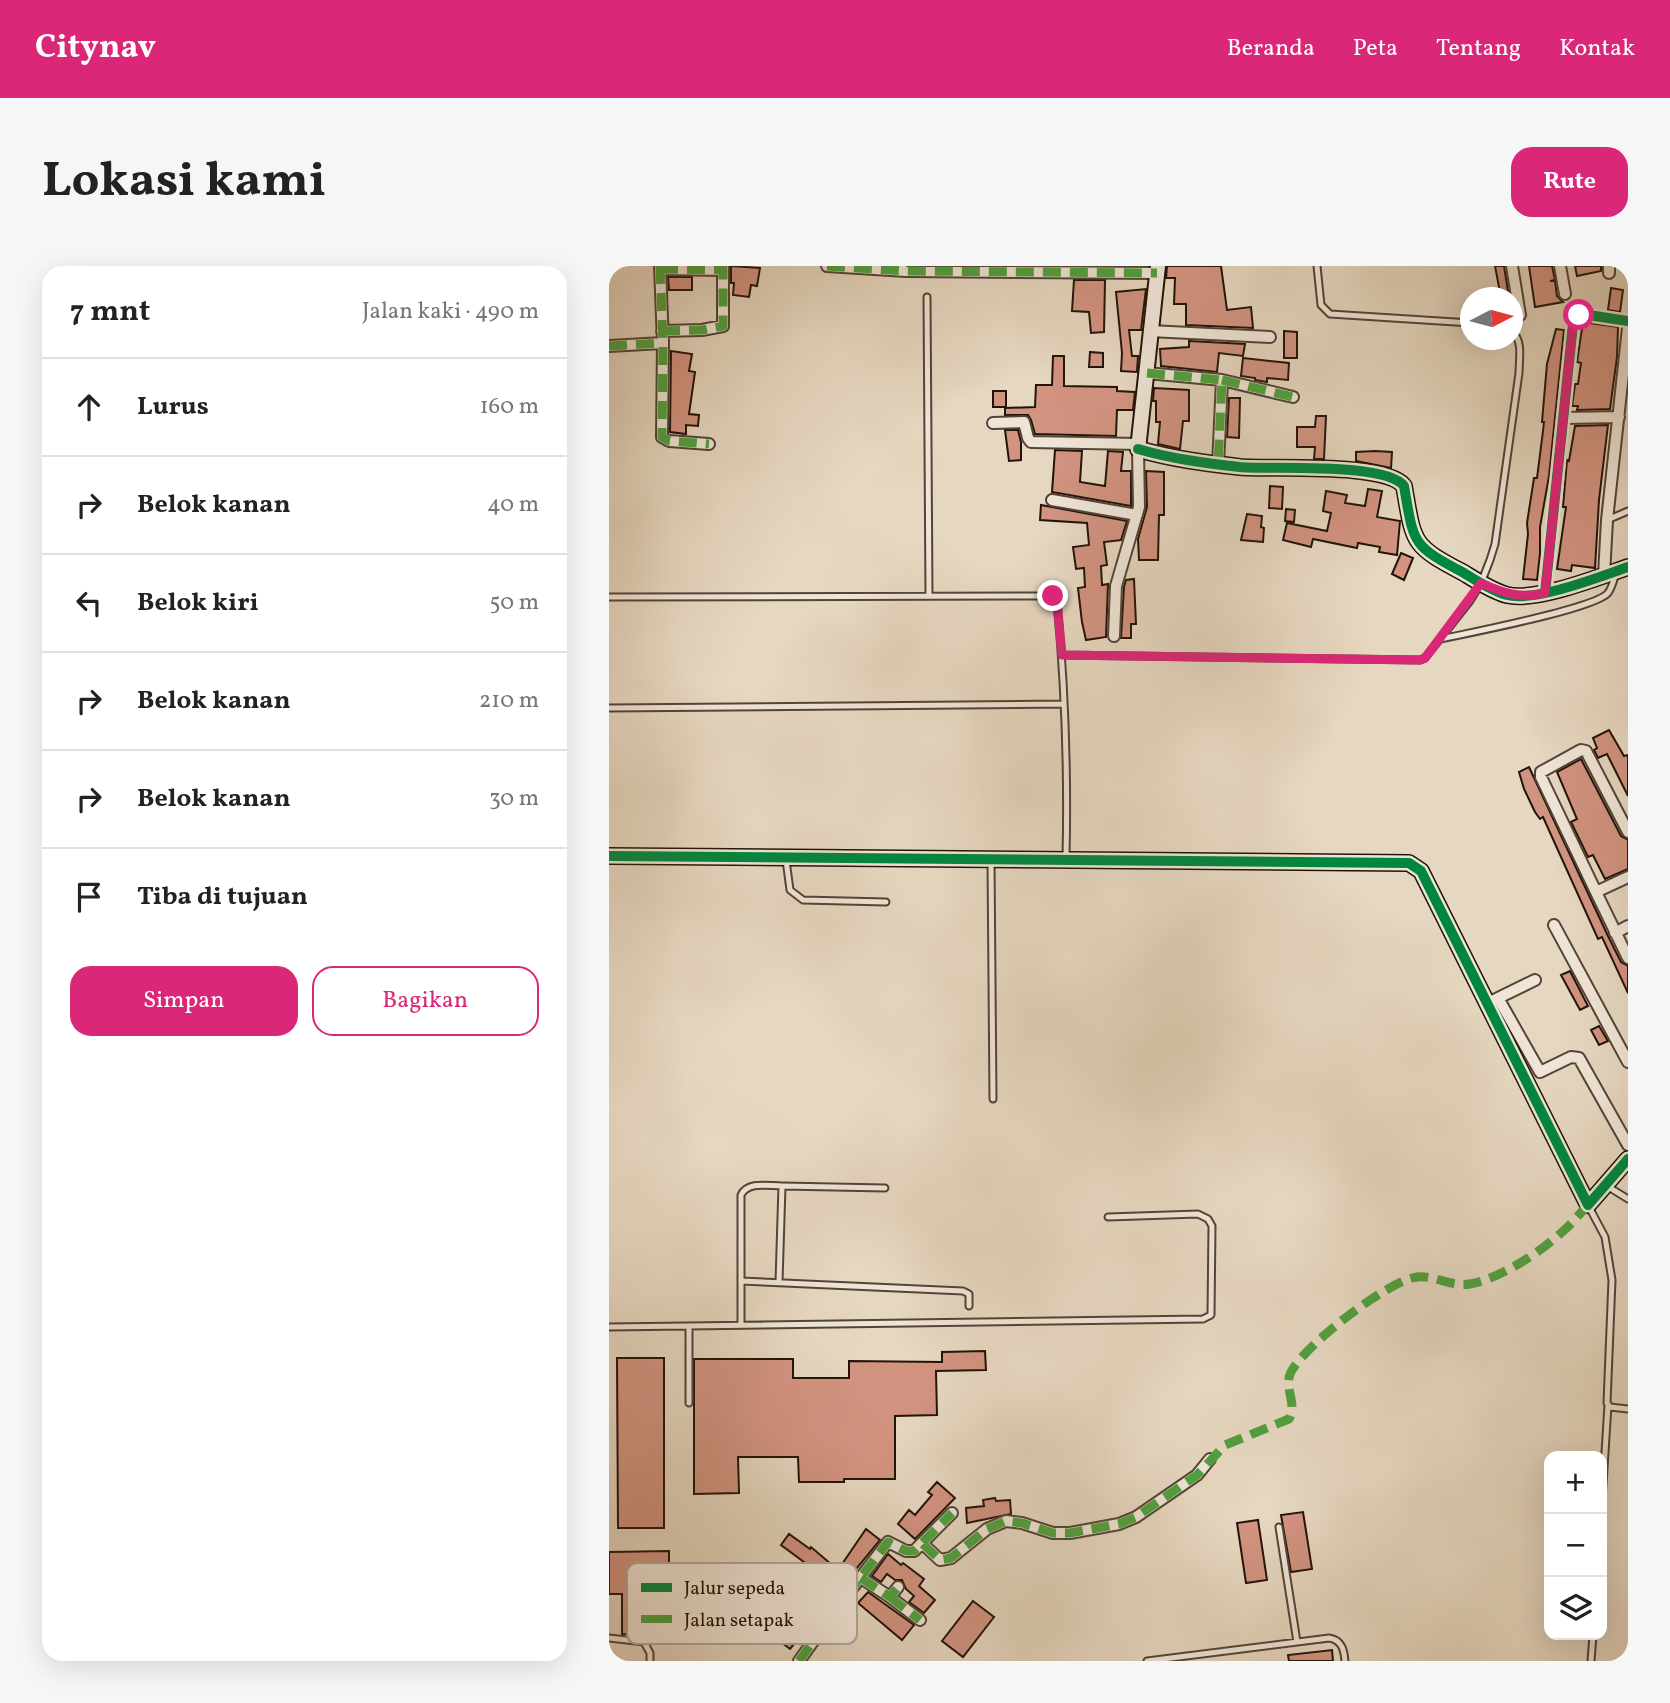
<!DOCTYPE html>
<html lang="id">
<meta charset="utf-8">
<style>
:root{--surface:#fff;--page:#f6f6f6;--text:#222;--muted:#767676;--line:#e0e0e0;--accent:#db2777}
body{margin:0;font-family:Vollkorn,serif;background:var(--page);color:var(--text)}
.controls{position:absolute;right:21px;bottom:21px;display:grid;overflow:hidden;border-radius:14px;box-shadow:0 7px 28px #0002}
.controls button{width:63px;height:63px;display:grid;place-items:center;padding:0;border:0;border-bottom:2px solid var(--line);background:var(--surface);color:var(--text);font:35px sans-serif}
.compass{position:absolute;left:851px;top:21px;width:63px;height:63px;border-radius:50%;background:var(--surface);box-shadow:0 7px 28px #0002;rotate:84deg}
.stop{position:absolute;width:21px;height:21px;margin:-16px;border:5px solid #db2777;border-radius:50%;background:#fff}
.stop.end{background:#db2777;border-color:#fff;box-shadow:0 2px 7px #0008}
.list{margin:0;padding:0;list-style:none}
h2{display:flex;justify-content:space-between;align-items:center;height:91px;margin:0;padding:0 28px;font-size:30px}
h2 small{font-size:23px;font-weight:400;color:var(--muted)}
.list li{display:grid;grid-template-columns:46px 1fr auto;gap:21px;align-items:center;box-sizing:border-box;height:98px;padding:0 28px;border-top:2px solid var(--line)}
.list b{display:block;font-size:26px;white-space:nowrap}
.list em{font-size:23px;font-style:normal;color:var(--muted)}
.actions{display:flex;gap:14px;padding:21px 28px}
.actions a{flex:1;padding:16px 0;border:2px solid var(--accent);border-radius:21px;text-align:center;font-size:24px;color:var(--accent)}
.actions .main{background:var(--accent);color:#fff}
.icon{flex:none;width:38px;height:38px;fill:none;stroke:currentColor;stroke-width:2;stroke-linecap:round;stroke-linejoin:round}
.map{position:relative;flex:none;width:1019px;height:1395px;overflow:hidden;border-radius:21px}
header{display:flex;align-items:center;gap:42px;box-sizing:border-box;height:98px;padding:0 35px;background:var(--accent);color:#fff}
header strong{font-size:33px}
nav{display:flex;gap:38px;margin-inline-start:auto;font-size:24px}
.intro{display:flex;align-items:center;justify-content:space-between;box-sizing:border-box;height:168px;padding:0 42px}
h1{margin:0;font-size:49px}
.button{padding:18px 32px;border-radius:21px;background:var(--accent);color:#fff;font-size:24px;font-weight:700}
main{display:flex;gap:42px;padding:0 42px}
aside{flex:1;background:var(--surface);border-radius:21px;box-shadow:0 7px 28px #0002}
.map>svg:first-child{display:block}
</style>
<header>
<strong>Citynav</strong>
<nav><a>Beranda</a><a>Peta</a><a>Tentang</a><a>Kontak</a></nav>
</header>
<div class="intro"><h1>Lokasi kami</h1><a class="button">Rute</a></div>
<main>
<aside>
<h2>7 mnt<small>Jalan kaki · 490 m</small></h2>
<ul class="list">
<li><svg class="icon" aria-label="ahead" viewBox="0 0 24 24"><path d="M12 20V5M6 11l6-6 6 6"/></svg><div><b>Lurus</b></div><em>160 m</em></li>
<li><svg class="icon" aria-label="right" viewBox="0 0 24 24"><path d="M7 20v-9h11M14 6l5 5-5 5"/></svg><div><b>Belok kanan</b></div><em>40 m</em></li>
<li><svg class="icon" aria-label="left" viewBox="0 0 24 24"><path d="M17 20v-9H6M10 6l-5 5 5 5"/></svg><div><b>Belok kiri</b></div><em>50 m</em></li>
<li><svg class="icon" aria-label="right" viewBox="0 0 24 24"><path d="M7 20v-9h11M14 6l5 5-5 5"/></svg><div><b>Belok kanan</b></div><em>210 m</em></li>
<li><svg class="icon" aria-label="right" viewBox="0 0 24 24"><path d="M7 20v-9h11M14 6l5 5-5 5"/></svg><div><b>Belok kanan</b></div><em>30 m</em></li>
<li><svg class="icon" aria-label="arrive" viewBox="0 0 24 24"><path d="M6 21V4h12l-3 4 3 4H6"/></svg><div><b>Tiba di tujuan</b></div></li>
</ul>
<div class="actions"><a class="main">Simpan</a><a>Bagikan</a></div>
</aside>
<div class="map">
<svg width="1019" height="1395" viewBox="0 0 1019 1395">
<rect width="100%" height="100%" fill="#e6d7c0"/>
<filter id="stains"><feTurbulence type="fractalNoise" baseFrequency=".00286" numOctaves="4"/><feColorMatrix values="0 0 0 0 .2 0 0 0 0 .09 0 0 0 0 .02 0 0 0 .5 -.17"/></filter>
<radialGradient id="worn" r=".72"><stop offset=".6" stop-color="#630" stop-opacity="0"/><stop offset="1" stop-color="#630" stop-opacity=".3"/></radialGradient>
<path fill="#d29380" stroke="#211309" stroke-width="2" d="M122,0L151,2L148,20L142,19L140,31L124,29L125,17H122Z
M558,0H612L618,44L642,41L644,62L577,59V38H565L566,12H557Z
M886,0H895L900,32H892Z
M920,0H943L946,14L941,15H946L948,30L954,36L926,41Z
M966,0H992V5L968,10Z
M59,11H83V24H60Z
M465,14H496L495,66L482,67L480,46L463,45Z
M1002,22L1014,24L1011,46L999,44Z
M537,23L532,64H520L523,90H529L528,106L512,105L513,87L507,26Z
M974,56L1009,61L1008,91L1001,143L968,144L969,140H963L966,118H969L972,97L968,96Z
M947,63L955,64L940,210L931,261V287L928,314L914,313L919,268L918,257L925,212H928L934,165L935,156H933L938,98Z
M675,65L688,66V92H675Z
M580,75L636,78L634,90L610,87L608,106L552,100L551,83L580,81Z
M62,85L83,88L80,105L86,106L80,148L90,149L89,160L77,159V168L61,166Z
M481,86L494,87V101H480Z
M444,90H455V120L508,121V125L526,126L524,144H508L507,170L426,168L422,154L419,149H396V142L426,141L427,119H443Z
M634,92L680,97L679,114L658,112V116L646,114V112L632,110Z
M545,122L580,124V155H574L571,183L549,178L551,156H547V135H544Z
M384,125H397V141H384Z
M620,132H631L630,172L618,171Z
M707,150H717L715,193H705L706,181H688V161H706Z
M999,159L990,234L986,302L963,299L962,305L948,303L957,241H954L958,194L960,195L966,160Z
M396,164H409L412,176V194L400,195Z
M446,184L473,185L471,216L496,220L499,185L514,186L512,205H522V240L443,226Z
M766,185L783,186L782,202L747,195V186Z
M537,205L555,206V249H550L549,294H530L529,273L538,241Z
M661,220L674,221L673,243L660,242Z
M759,223L773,225L768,251L791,255L788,289L770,286L771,281L749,277L748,282L704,273L702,281L674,274L678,257L718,265L722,247L714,245L717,225L738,229L736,237L756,240Z
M432,239L518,255L512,274L495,276L498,299L492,300L493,319L499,318L497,371L477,374L473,356L469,322L476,321L475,302L467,303L464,281L480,279L478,257L431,254Z
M677,243L686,244L685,256L676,255Z
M638,248L653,250L652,261L655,262L654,276L632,274Z
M792,287L804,292L795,314L783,308Z
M525,313L527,358H522V372H512L515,321L517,314Z
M1000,464L1015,490L1019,489V530L998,488L989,492L985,484L988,482L984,472Z
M972,493L1012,570L1019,574V603L996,613L984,589L979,591L962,556L968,553L948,506Z
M920,501L999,670L1012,696L1019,700V727L993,671L989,673L934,551L931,553L926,546L915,523L910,506Z
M961,705L979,740L971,744L952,709Z
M990,760L999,775L990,779L982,764Z
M376,1085L377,1104L327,1105L328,1149L286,1150V1213H235V1216H190L189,1191H129L130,1227L85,1228V1093H184V1112H240V1095L333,1096V1086Z
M8,1092H55V1262H9Z
M328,1216L346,1232L306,1273L289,1258L300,1244L306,1249L323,1229L319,1226Z
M386,1232L387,1235L401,1234L402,1248L358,1257L357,1242L375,1240L374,1234Z
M694,1246L703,1303L682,1306L672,1249Z
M649,1254L658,1314L637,1317L628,1257Z
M257,1263L271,1274L225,1330L205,1316L209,1311L201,1305L203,1302L172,1279L180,1268L201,1283L202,1281L229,1304Z
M60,1285V1370L13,1368V1328H0V1286Z
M279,1288L292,1299L294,1297L315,1313L310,1320L326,1334L315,1347L300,1336L305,1330L297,1323L293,1314H286L278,1308L272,1316L263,1310Z
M259,1326L305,1359L293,1374L249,1337Z
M176,1327L189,1337L196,1328L217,1344L200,1368L196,1365L181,1383L141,1353L150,1340L160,1347Z
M364,1335L385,1351L354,1391L333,1375Z
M723,1384L724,1395H680L679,1389Z"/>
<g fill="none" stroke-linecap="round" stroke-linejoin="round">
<defs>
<path id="lane" d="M708,0L712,39L721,48L862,57
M318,31L320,329
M998,254L1019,245
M0,331L444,330L448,336C456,421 459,507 457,592
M832,373C859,367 985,343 999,327C1003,322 1005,313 1007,307
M453,389L811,394L816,392L861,335L872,317L881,294L886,278L910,107C910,93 914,76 904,66
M0,442L454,438
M177,594L181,624L194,634L277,636
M382,594L384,833
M173,920L276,922
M998,920L1019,933
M980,941L996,971L1003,1014L998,1137L1001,1141L1019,1143
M132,1015V929C139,915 159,920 173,920L170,1016
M132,1059V1015L354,1025L360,1028V1040
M0,1061L594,1053L602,1049L603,960L599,953L589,948L499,951
M80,1137V1060
M993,1234L999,1139
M670,1261L688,1376
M0,1372L35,1376L41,1387V1395
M538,1395L720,1372C733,1374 735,1384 736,1395
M982,1395L984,1369"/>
<path id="street" d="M51,0L54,77L53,171L60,175L100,178
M218,0L297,5L548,7
M903,0L911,49
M951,0L956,28
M51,3L114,4V0
M1000,7V0
M53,65L93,64L114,60V4
M541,65L661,71
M0,80L54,77
M538,107L613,114L609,199
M613,114L684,131
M955,152L1010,151
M384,157L415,156L419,172L422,176L530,178
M443,234L528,249
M995,309L998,254L1019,62
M936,327L964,58L968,50L973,48L1019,55
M505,370L507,320L530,241L529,183
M1019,566L977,485L972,484L932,506V511L987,626L1019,611
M987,626L1019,692
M945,659L1019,796
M1006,667L1019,660
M889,732L931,806L962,791L970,792L1019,879
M883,735L926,714
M314,1278L331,1294L342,1292L378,1263L397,1255L413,1257L444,1267H461L510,1258L527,1251L588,1209L601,1193
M183,1309L228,1342
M252,1312L281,1331L289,1321
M281,1331L311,1354
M190,1395L228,1342L279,1276L297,1285H305L343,1247"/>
<path id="secondary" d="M549,0L529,183C563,193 596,197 631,201C664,204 776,196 795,220C805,278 802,279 855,307C868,315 883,325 898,329C927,336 990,311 1019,301
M0,590L800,597L812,605L979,939L1019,893"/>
</defs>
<use href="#lane" stroke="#524437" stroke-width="9"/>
<use href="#street" stroke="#524437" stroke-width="14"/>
<use href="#secondary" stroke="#211309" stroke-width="18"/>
<use href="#lane" stroke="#efe5d6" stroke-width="5"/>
<use href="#street" stroke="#efe5d6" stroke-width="10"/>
<use href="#secondary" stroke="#efe5d6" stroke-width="14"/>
<path stroke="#50a03e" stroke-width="9" stroke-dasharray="18 9" stroke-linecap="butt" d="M51,0L54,77L53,171L60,175L100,178
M218,0L297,5L548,7
M51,3L114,4V0
M53,65L93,64L114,60V4
M0,80L54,77
M538,107L613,114L609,199
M613,114L684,131
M314,1278L331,1294L342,1292L378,1263L397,1255L413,1257L444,1267H461L510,1258L527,1251L588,1209L616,1179L680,1153C689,1138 674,1121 682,1106C696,1079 778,1015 808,1011C825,1009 843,1021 861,1018C890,1013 932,986 953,966C963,958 970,948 979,939
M183,1309L228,1342
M252,1312L281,1331L289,1321
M281,1331L311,1354
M190,1395L228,1342L279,1276L297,1285H305L343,1247"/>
<defs>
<path id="cycleway" d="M529,183C563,193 596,197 631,201C664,204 776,196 795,220C805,278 802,279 855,307C868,315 883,325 898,329C927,336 990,311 1019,301
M936,327L964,58L968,50L973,48L1019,55
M0,590L800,597L812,605L979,939L1019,893"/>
</defs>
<use href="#cycleway" stroke="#efe5d6" stroke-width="15"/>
<use href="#cycleway" stroke="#00873e" stroke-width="10"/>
</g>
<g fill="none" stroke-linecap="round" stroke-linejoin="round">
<path stroke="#db2777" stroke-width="9" d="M444,330L448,336L453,389L811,394L816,392L872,317C894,327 911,333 936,327L964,58L970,49"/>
</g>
<rect x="18" y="1297" width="230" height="81" rx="10" fill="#efe5d6" stroke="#b1a698" stroke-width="2"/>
<rect x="32" y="1317" width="31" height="9" fill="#00873e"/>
<rect x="32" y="1349" width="31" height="8" fill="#50a03e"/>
<g font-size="19" fill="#211309">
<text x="75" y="1328">Jalur sepeda</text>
<text x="75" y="1360">Jalan setapak</text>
</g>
<rect width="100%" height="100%" filter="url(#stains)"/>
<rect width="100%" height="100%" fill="url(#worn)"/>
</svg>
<div class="controls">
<button>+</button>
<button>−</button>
<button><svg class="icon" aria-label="layers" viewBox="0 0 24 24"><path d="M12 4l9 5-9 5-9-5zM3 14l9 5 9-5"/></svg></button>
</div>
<svg class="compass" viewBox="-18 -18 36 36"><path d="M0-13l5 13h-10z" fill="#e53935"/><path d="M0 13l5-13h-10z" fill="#767676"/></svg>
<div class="stop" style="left:970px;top:49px"></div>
<div class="stop end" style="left:444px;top:330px"></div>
</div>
</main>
